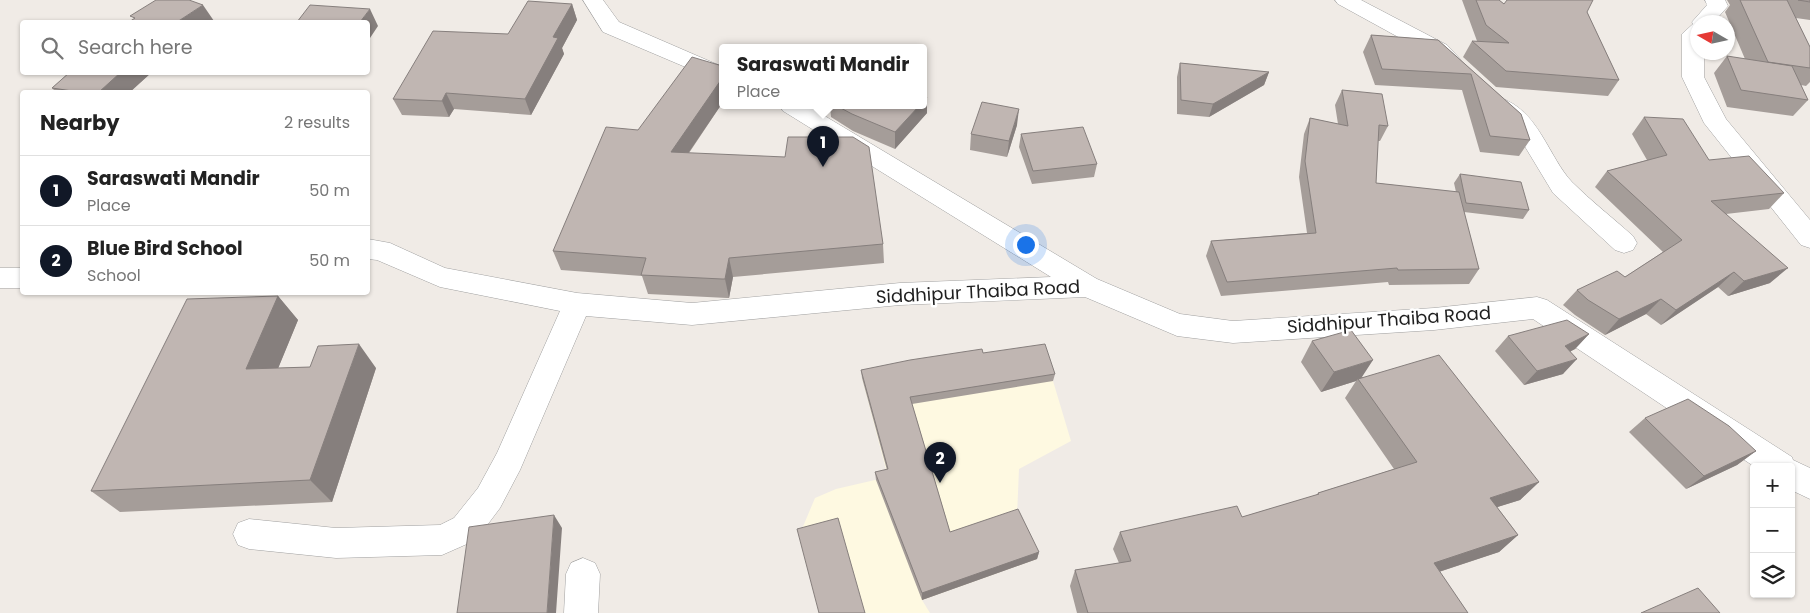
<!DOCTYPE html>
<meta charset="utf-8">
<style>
:root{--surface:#fff;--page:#f2f2f2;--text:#222;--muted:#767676;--line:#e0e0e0;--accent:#111827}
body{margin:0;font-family:Poppins,sans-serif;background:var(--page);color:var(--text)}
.controls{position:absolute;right:15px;bottom:15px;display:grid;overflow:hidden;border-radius:5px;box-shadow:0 1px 4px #0004}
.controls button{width:45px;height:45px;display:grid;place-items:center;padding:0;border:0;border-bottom:1px solid var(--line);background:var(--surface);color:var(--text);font:25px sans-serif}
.compass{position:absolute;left:1690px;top:15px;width:45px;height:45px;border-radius:50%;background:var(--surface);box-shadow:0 1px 4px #0004;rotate:279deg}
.you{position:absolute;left:1025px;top:244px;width:18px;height:18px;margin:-12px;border:4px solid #fff;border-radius:50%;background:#1a73e8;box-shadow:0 0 0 8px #1a73e833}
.badge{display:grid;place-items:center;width:32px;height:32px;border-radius:50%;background:var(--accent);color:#fff;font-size:16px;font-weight:700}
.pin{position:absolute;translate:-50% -41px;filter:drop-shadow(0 1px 2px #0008)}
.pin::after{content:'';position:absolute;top:26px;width:18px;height:15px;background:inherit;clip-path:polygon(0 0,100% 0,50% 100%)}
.popup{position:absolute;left:719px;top:44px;width:208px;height:65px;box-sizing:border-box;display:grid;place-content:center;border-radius:5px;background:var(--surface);filter:drop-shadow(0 1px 4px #0005);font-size:16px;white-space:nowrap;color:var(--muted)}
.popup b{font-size:19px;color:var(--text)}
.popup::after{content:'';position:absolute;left:50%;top:100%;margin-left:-10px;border:10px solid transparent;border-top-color:var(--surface)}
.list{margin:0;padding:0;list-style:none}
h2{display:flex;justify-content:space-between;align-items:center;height:65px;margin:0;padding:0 20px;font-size:21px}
h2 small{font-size:16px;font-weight:400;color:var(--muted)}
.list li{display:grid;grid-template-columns:32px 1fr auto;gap:15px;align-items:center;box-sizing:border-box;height:70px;padding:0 20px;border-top:1px solid var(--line)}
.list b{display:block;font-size:19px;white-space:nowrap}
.list p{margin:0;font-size:16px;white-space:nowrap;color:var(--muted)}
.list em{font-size:16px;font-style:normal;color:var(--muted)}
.icon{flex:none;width:28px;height:28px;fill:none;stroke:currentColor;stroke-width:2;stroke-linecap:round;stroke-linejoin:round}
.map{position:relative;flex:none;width:1810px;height:613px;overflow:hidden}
.search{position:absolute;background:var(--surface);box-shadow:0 1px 4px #0004;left:20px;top:20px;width:350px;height:55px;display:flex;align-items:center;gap:12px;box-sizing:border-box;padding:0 18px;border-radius:5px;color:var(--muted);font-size:19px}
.panel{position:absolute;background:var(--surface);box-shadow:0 1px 4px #0004;left:20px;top:90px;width:350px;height:205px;border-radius:5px}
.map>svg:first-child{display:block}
</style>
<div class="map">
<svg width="1810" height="613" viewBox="0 0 1810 613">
<rect width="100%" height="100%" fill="#f0ebe6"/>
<path fill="#fef9e1" d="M900,370L1053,381L1071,441L1019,469L1017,516L1037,559L922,600L930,613H819L799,536L815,498L836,489L888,477L862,378Z"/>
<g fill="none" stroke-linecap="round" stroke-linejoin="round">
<defs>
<path id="minor" d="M583,0H603L619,22L723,67V83L603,32Z
M1335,0H1361L1447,45L1461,60L1458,65C1445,68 1440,63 1431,55L1338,4Z
M1705,0H1725L1728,6L1714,22H1698V52H1704V77L1726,119L1810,220V248L1801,245L1704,123L1682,77V34L1693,24L1692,22L1707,5Z
M1500,98C1538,109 1549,158 1572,182C1591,201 1613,218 1633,236L1637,243L1633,250L1624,253L1615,250L1553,193L1518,135L1488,106L1492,101Z
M780,106H808L1097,279L1180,314L1233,321L1434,308L1537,297L1547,300L1792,457L1793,460L1810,468V499L1791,490V467H1755L1533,319L1434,330L1233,343L1177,336L1085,297L900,305L692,325L586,316L520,470L500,508L476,540L442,555L336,558L249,549L238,545L233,534L238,523L249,519L336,528L440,525L454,518L478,488L497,453L560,311L440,287L377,260L368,259V239L390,243L445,268L577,293L692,303L900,283L1051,277L783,111Z
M0,268H22V288H0Z
M583,558L595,563L600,574L598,613H564L566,574L571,563Z"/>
</defs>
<use href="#minor" stroke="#a0a0a0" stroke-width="1"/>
<use href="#minor" fill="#fff" fill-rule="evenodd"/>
</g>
<path fill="#a59d99" d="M1462,0H1499L1504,4L1587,12L1619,80L1608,96L1496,87L1463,57L1472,41H1477Z
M1727,0H1810V20L1796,18L1810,47V82L1806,86L1801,85L1808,100L1793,116L1727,107L1714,73L1727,56L1745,59L1725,12L1730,5Z
M572,4L577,20L562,48L564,54L531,115L454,109L449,117L402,115L393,99L508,34Z
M1371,35L1438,40L1521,114L1530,140L1519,156L1480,152L1462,90L1375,85L1363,52Z
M1180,63L1269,72L1264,85L1209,117L1177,114V77Z
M723,64V102L689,153L883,244L884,263L733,277L729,298H727L648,294L642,276L561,270L553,251L638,130L719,65Z
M70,72H152L130,92H56L52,88Z
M1342,90L1388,126L1380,141H1378L1376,183L1456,192L1454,183L1460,174L1529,210L1523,219L1464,212L1479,269L1469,284L1389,285L1388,282L1221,296L1206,256L1211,241L1307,233L1299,177L1304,134L1310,118L1338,124L1335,105Z
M830,106H923L927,113L895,149L853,131L831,117Z
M1644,117L1709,160L1784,193L1769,209L1726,214L1770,283L1728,296L1718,287L1661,325L1646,314L1605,335L1575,315L1563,305L1577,290L1625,277L1663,252L1595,187L1607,171L1647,160L1632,134Z
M1017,125L1007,157L970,150L971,134Z
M1021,134L1097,164L1094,177L1032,184L1019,147Z
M278,296L298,320L278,368L310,367L376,368L332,502L120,512L91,491Z
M1589,334L1575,349L1571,351L1563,374L1524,385L1495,351L1508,336Z
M1312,341L1362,377L1539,482L1520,500L1497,507L1518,535L1499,552L1439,572L1468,613H1077L1070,586L1075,570L1119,563L1113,549L1120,532L1242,517L1316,495L1318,493L1394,469L1345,398L1356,381L1321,392L1301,362Z
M983,353L1055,374L1053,381L912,404L950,532L1039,552L1037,559L922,600L876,480L875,472L887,470L862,378L861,370Z
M1645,418L1756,451L1737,465L1686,489L1629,432Z"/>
<path fill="#867f7d" d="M572,4L577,20L562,48L564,54L531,115L525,99L553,37Z
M203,5L214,21L212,22H177Z
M370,9L378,26L368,41V22H360Z
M121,72H152L130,92H99Z
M1269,72L1264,85L1209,117L1213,104Z
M723,77V102L676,171L671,152Z
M446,93L454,109L449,117L442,101Z
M927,97V113L895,149V132L919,106H923V102Z
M1019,109L1017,125L1007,157L1009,141Z
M729,258L733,277L729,298L725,279Z
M1788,268L1770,283L1728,296L1744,281Z
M1734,272L1718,287L1661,325L1676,310Z
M278,296L298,320L268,393L246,369Z
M1661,299L1646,314L1605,335L1619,319Z
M1589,334L1575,349L1552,361L1565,346Z
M359,344L376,368L332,502L310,480Z
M1577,359L1563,374L1524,385L1537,371Z
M1373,360L1360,380L1358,379L1356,381L1321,392L1334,372Z
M1756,451L1737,465L1686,489L1704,476Z
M1539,482L1520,500L1472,515L1490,498Z
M554,515L562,528L556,613H547Z
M1518,535L1499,552L1417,579L1434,563Z
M1039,552L1037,559L922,600V593Z"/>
<path fill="#c0b6b2" stroke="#867f7d" d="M156,0H189L203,5L177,22H129L135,18L130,16Z
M1476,0H1499L1504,4L1507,0H1593L1587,12L1619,80L1506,71L1472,41L1509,43L1486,25Z
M1740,0H1787L1810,47V68L1768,62Z
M1798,0H1810V2Z
M528,1L572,4L553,37L558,38L525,99L446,93L442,101L393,99L433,31L508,34Z
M310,5L370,9L360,22H297Z
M1371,35L1438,40L1521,114L1530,140L1490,136L1471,74L1382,69Z
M1727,56L1792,66L1808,100L1741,90Z
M692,57L719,65L721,64H723V77L671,152L785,157L788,137H853L869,147L883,244L729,258L725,279H722L641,275L646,258L553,251L606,127L638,130Z
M1180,63L1269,72L1213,104L1181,100Z
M70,72H121L99,92H79L52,88Z
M1342,90L1382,94L1388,126L1379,125L1376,183L1459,192L1479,269L1398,270L1397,268L1227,282L1211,241L1316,233L1305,161L1310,118L1348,126Z
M923,95L927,97L923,102Z
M982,102L1019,109L1009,141L971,134Z
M837,106H919L895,132L852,114Z
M1644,117L1683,119L1709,160L1749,156L1784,193L1711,201L1788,268L1744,281L1734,272L1676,310L1661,299L1619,319L1588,300L1577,290L1617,271L1625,277L1682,240L1607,171L1667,155Z
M1083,127L1097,164L1033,171L1021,134Z
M1460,174L1521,182L1529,210L1466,203Z
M278,296L246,369L310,367L318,346L359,344L310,480L91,491L187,299Z
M1567,320L1589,334L1565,346L1577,359L1537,371L1508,336Z
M1351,330L1373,360L1334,372L1312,341Z
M1045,344L1055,374L910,397L950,532L1018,509L1039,552L922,593L875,472L888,469L861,370L910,360L982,349L983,353Z
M1439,355L1539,482L1490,498L1518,535L1434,563L1468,613H1088L1075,570L1131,561L1120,532L1237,506L1242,517L1319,494L1318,493L1417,462L1358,379Z
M1688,399L1729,426L1756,451L1704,476L1645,418Z
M554,515L547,613H457L469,527Z
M838,518L865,613H819L797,529Z
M1698,588L1720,613H1641Z"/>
<g text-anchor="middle" stroke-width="5" stroke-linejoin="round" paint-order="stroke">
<g font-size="18" fill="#1f1f1f" stroke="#fff">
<text transform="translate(978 292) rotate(-3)" y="6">Siddhipur Thaiba Road</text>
<text transform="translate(1389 320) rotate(-4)" y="6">Siddhipur Thaiba Road</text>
</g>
</g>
</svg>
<div class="controls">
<button>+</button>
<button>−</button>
<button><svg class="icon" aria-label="layers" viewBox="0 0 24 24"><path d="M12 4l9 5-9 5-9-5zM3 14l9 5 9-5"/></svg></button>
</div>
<svg class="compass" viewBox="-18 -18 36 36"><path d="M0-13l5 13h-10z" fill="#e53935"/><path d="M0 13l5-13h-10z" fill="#767676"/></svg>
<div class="you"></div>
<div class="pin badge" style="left:823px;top:167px">1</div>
<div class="popup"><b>Saraswati Mandir</b>Place</div>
<div class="pin badge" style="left:940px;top:483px">2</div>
<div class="search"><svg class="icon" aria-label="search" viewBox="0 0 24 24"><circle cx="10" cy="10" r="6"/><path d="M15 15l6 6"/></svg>Search here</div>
<section class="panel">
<h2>Nearby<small>2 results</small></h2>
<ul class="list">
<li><span class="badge">1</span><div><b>Saraswati Mandir</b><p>Place</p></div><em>50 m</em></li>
<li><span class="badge">2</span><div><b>Blue Bird School</b><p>School</p></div><em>50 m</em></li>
</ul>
</section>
</div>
